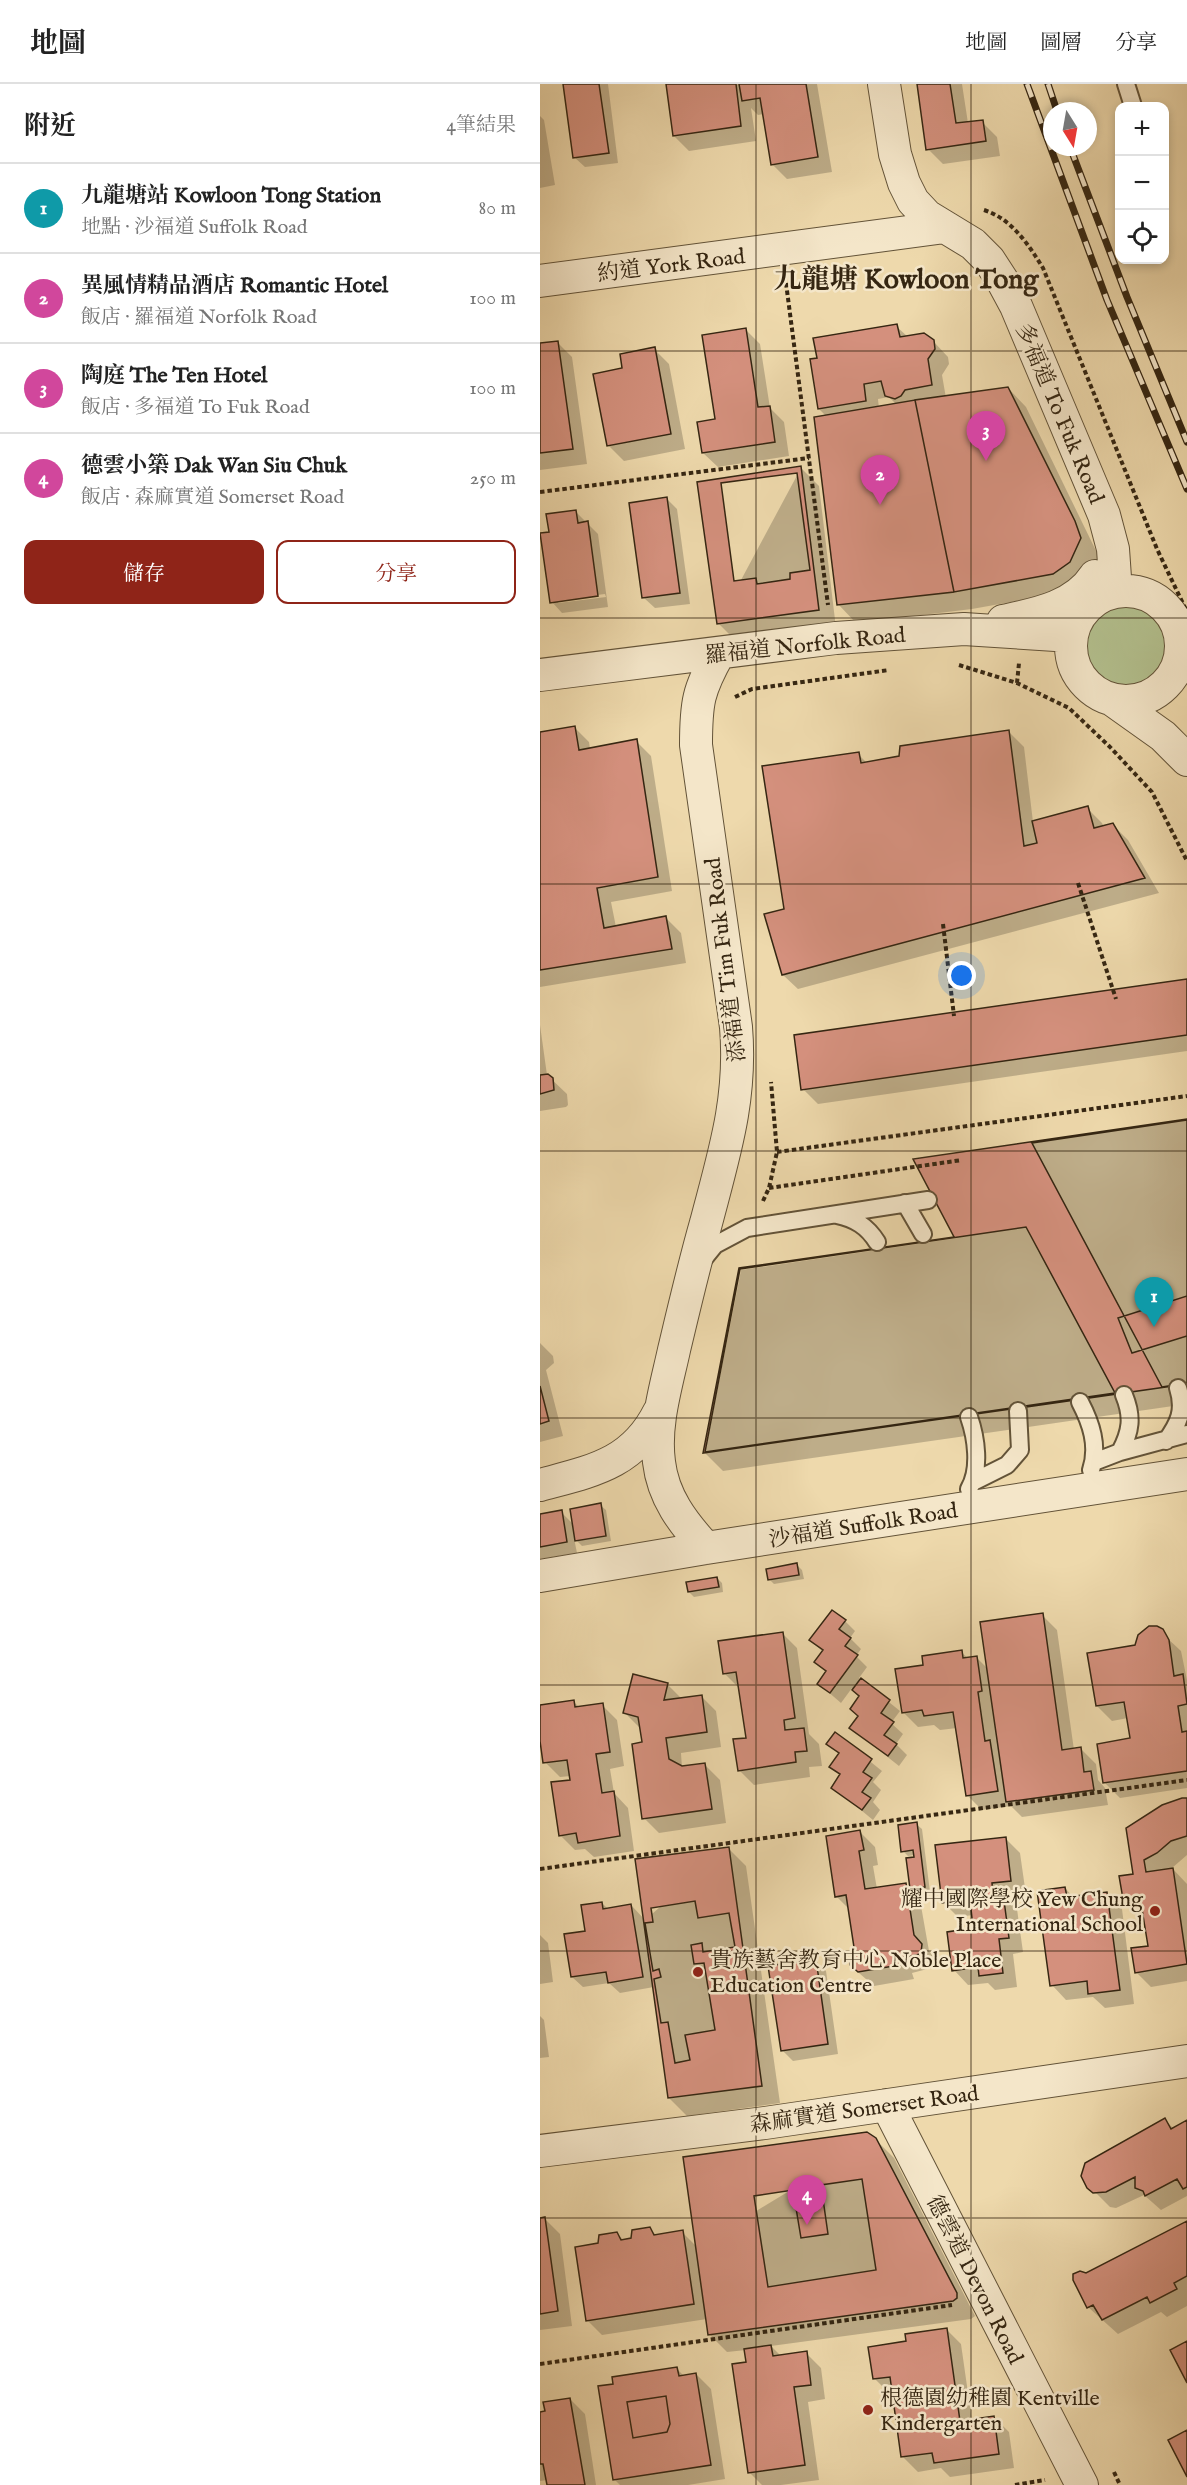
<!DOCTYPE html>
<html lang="zh-TW">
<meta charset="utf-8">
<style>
:root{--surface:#fff;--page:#f2f2f2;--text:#222;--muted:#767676;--line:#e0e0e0;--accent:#8f2418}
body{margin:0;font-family:"IM FELL English","Noto Serif TC",serif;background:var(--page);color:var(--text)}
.controls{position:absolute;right:18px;top:18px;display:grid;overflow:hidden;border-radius:12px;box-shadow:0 3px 9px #0003}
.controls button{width:54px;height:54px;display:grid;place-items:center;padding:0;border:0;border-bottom:2px solid var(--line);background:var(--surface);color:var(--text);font:30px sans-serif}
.compass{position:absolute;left:503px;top:18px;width:54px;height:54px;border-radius:50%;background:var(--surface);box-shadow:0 3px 9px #0003;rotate:169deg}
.you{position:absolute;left:422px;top:892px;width:21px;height:21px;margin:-15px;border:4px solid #fff;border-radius:50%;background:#1a73e8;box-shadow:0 0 0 9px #1a73e833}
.badge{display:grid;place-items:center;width:39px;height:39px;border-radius:50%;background:var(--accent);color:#fff;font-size:20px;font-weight:700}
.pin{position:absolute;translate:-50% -50px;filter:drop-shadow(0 2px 3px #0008)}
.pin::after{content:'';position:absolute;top:32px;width:21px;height:18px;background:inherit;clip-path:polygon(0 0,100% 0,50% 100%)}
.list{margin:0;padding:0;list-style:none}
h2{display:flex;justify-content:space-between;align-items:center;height:78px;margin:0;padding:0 24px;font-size:26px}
h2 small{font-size:20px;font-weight:400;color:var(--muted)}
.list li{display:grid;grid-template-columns:39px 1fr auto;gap:18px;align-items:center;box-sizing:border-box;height:90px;padding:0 24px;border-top:2px solid var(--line)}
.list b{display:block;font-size:22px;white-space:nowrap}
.list p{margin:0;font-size:20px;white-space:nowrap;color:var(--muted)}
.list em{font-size:20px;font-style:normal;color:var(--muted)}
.actions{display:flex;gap:12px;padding:18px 24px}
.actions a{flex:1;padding:14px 0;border:2px solid var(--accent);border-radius:12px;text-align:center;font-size:21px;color:var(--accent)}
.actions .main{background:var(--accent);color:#fff}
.icon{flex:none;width:33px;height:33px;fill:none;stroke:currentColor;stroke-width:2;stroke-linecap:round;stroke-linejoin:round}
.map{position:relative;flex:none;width:647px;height:2401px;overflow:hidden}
header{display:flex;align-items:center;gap:36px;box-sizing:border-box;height:84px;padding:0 30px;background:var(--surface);border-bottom:2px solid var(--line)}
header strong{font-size:28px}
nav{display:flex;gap:33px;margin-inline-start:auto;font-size:21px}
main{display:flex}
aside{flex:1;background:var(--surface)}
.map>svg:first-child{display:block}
</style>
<header>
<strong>地圖</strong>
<nav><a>地圖</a><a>圖層</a><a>分享</a></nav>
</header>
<main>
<aside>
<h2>附近<small>4筆結果</small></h2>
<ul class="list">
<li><span class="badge" style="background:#0f9aa8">1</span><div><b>九龍塘站 Kowloon Tong Station</b><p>地點 · 沙福道 Suffolk Road</p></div><em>80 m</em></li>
<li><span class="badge" style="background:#d1479c">2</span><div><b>異風情精品酒店 Romantic Hotel</b><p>飯店 · 羅福道 Norfolk Road</p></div><em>100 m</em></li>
<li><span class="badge" style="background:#d1479c">3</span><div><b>陶庭 The Ten Hotel</b><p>飯店 · 多福道 To Fuk Road</p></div><em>100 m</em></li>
<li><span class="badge" style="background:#d1479c">4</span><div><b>德雲小築 Dak Wan Siu Chuk</b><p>飯店 · 森麻實道 Somerset Road</p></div><em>250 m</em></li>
</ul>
<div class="actions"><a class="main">儲存</a><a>分享</a></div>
</aside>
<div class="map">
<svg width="647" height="2401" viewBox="0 0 647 2401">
<rect width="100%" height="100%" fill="#eed9ac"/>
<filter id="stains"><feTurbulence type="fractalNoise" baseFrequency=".00333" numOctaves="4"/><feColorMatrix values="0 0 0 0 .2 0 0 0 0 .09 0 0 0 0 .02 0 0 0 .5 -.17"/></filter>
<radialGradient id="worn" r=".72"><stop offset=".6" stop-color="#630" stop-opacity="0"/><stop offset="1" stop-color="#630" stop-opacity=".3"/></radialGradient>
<path fill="#b3c08e" stroke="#747350" stroke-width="1.5" d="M545 561a42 42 0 1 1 84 0a42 42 0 1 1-84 0Z"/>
<path fill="#0003" fill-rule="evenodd" d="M24,0H68L78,79L45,83L34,73Z
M127,0H277L292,88L247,95L232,80L224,30L218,31L211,24L216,57L149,67L134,52Z
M378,0H422L428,39L442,38L457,53L460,72L403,80L388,65Z
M0,32L4,36L15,101L0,104Z
M356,242L368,253L393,257L408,273L409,280L402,291L406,314L468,304L486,323L559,473L548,496L532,507L432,525L316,539L298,520L287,333L279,325ZM349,313L358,322L339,325L338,315Z
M205,245L220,260L230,324L244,338L249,372L178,383L163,369L177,336Z
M17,258L32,273L47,380L0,386V260Z
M114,265L129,280L145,365L84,377L69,362L84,285Z
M261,384L279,402L296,544L196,557L178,539Z
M127,415L137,425L150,520L115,524L104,514Z
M36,428L58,450L68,523L22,529L12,518L10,449ZM65,510L66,513L18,519V516Z
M34,643L49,658L50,665L96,657L111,672L132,807L71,818L76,843L126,834L141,849L146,879L0,903V649Z
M469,648L484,663L493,738L547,724L562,739L564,743L573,741L588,756L619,809L258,905L243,891L246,826L318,670L327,679Z
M647,897V967L278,1020L263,1005L255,953Z
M0,941L7,991L27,1010L28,1021L26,1023L0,1027Z
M647,1036V1320L183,1387L165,1369L201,1186L417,1154L375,1076Z
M0,1259L13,1272L14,1279L6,1286L23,1352L0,1358Z
M60,1421L66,1426L71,1457L42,1462L34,1454L37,1469L0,1475V1431L21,1428L34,1441Z
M257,1481L262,1486L264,1495L234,1500L229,1495Z
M177,1494L182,1499L183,1508L154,1513L149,1508Z
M502,1531L517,1546L534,1666L541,1665L556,1680L558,1696L565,1704L568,1721L482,1733L471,1722L442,1726L427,1711L417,1644L400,1646L394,1641L378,1643L363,1628L385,1582L421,1568L429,1575L437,1574L449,1586Z
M305,1537L315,1547L310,1554L321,1565L316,1572L327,1583L319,1594L360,1627L351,1639L363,1650L356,1660L367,1671L359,1682L311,1644L319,1633L321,1613L312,1604L301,1619L279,1600L287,1589L276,1578L283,1568L271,1556Z
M242,1549L257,1564L269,1650L279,1660L282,1682L269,1683L270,1693L214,1701L199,1686L208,1655L200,1605L184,1589Z
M625,1552L641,1567L647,1596V1704L580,1714L565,1699L591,1656L588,1634L572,1637L557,1622L596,1563Z
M127,1600L142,1615L161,1612L176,1627L181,1663L141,1669L142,1684L165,1681L180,1696L186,1739L119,1749L104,1734L103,1660L100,1644L85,1629Z
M33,1617L40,1624L62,1621L77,1636L84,1682L70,1685L74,1709L88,1724L94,1767L54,1773L45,1765L35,1766L20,1751L32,1697L31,1692L20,1693L5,1678L0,1647V1623Z
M296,1650L342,1687L333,1698L341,1706L333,1718L340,1726L333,1736L293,1703L301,1692L291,1682L300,1671L288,1660Z
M647,1716V1771L632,1784L647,1800V1897L611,1903L596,1888L610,1863L604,1829H600L585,1815L632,1719Z
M376,1740L382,1745L390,1808L374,1810L380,1816L389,1867L397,1877L395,1883L372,1889L374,1895L334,1902L312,1883L317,1871L310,1826L297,1813L320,1748L335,1763L338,1781L333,1782L337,1805L365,1801L371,1807L367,1776L375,1775V1771L368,1772L363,1767Z
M465,1754L480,1769L486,1811L466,1814L477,1825L483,1868L473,1870L477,1903L455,1906L448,1899L428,1901L414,1886L435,1846L433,1831L418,1833L403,1818Z
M188,1764L206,1782L240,2019L147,2032L129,2014L114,1903L80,1909L69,1899L43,1903L32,1893L47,1848L62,1819L68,1825L91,1821L105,1836Z
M525,1804L534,1814L567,1810L582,1825L594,1920L565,1924L553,1913L526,1916L512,1901Z
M0,1851L8,1859L13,1898L0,1900Z
M275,1877L286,1887L298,1970L253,1977L242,1966Z
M0,1932L4,1936L9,1973L0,1974Z
M625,2036L634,2045L647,2038V2112L621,2126L604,2111L576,2124L570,2123L545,2098Z
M335,2055L354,2074L435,2232L431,2235L231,2262L241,2272L266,2269L281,2284L285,2315L268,2318L279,2396L241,2401H222L210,2389L206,2266L187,2268L169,2250L167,2235L62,2251L47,2236L59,2161L77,2149L84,2157L93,2155L109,2144L117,2152L142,2148L157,2163Z
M0,2134L5,2135L20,2150L32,2242L0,2246Z
M647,2139V2222L627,2233L621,2228L578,2250L548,2223L546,2190Z
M406,2245L421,2260L432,2337L454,2333L469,2348L474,2384L410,2393L401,2384L378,2388L363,2373L354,2308L349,2309L334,2294L368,2258Z
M137,2285L144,2292L156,2290L171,2305L185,2395L148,2401H80L74,2395Z
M30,2315L45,2330L56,2401H8L7,2396L0,2397V2329Z"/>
<path fill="#d4907d" stroke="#352612" stroke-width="1.5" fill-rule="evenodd" d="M23,0H59L69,69L33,74Z
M126,0H196L201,42L133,52Z
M199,0H266L278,73L231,81L220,14L202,17Z
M377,0H410L416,39L443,36L446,57L386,66Z
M357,240L360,253L384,249L394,256L395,265L388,275L392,301L365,306L361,312L355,315L345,312L341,297L324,300L326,317L278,325L270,275L277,274L273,254Z
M206,244L218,323L230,322L235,358L162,369L157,338L175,335L162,251Z
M18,257L33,365L0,369V259Z
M115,263L131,350L67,362L53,290L82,284L80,270Z
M468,303L535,437L541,454L530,478L513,490L414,508L375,316Z
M375,316L414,508L297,521L274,333Z
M261,382L279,526L177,540L157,398Z
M257,389L270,486L250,489V495L217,500L216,494L194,497L181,399Z
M127,413L140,509L102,514L89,419Z
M36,426L38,439L48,437L58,512L10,519L0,449L9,448L6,430Z
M35,642L39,666L97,655L118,793L57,804L64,844L126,832L132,865L0,886V648Z
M469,646L484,762L497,759L492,737L548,722L554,744L573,739L605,794L242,891L224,830L244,825L222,682L319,668L321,679L359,672L360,662Z
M647,895V951L261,1006L254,951Z
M8,990L13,994L14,1006L0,1010V991Z
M647,1035V1300L163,1369L199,1184L414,1153L373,1075Z
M647,1036V1299L622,1303L492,1059Z
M486,1143L575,1309L165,1368L200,1185Z
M647,1212V1252L592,1269L578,1234Z
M0,1302L9,1337L0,1340Z
M61,1419L66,1452L35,1457L30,1425Z
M22,1426L27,1458L0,1463V1430Z
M257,1479L259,1491L228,1496L226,1485Z
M177,1493L179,1503L148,1508L146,1498Z
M292,1526L306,1536L299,1545L311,1554L305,1562L318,1571L290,1609L277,1600L286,1587L274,1578L283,1566L269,1556Z
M503,1529L522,1666L541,1663L544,1688L551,1687L554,1706L466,1718L440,1538Z
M609,1542H617L623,1545L629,1556L634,1592L643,1590L647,1620L638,1622L642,1648L647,1647V1687L563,1699L557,1660L590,1654L584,1618L556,1622L547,1569L595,1561L598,1551Z
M243,1548L255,1634L244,1636L245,1646L264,1644L267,1667L255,1668L256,1678L198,1687L193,1655L206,1654L196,1588L183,1590L178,1557Z
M422,1566L423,1574L437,1572L442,1607L438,1608L445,1657L450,1656L458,1707L426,1712L413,1628L384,1632L382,1626L362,1629L355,1585L383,1581L382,1572Z
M93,1590L128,1599L124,1616L162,1611L167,1648L126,1654L129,1675L142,1682L165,1679L172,1725L102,1735L92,1660L102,1658L98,1633L83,1629Z
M321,1594L350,1616L341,1629L354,1638L344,1651L357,1660L348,1672L309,1644L318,1632L310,1625L319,1612L312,1606Z
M34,1616L35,1623L63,1619L70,1668L56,1670L62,1709L74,1707L80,1752L38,1759L36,1749L19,1752L11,1698L30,1696L27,1676L3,1679L0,1657V1621Z
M295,1648L332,1675L323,1688L332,1694L322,1708L331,1714L322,1726L291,1704L300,1690L289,1683L299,1669L286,1660Z
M642,1714H647V1752L631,1757L617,1769L604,1776L606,1788L633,1784L647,1880L595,1889L591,1864L608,1862L600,1813L583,1815L579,1792L593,1790L586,1744L622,1721Z
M377,1738L385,1803L370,1805L366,1774L374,1773L373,1766L361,1768L358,1741Z
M320,1746L324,1766L319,1767L325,1805L366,1799L374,1851L382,1860L381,1869L377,1871L358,1874L360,1881L318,1888L310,1881V1874L315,1870L306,1811L295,1813L286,1752Z
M466,1753L471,1797L452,1799L453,1810L463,1809L469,1854L459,1855L463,1889L439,1892L438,1883L412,1887L407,1848L433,1844L430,1815L402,1819L395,1761Z
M189,1763L222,2002L128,2014L95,1775Z
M525,1803L527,1813L567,1808L580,1906L548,1910L547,1897L510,1902L497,1807Z
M155,1817L158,1834L189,1829L195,1863L163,1868L162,1859L151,1861L154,1880L164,1879L175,1946L145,1951L150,1976L135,1979L128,1938L121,1939L114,1895L121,1893L119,1885L113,1887L105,1839L113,1838L111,1824Z
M62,1818L63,1825L91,1820L103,1893L68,1899L66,1888L31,1893L24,1850L45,1847L41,1821Z
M276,1875L288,1960L241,1967L228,1882Z
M625,2034L631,2045L647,2036V2103L643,2105L637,2095L605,2112L603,2107L595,2104V2093L566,2108L553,2109L547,2104L541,2092L545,2079Z
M327,2048L336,2054L417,2209V2214L413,2217L168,2251L143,2073Z
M322,2095L336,2186L228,2203L214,2112L253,2106L261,2154L288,2150L281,2101Z
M5,2133L18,2227L0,2230V2134Z
M647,2137V2192L634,2199L637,2205L610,2219L607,2213L562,2236L553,2221L547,2224L533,2196V2190L540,2187L546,2189Z
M110,2143L114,2151L143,2146L154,2220L46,2237L35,2163L58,2159L59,2151L77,2148L81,2156L91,2154L92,2146Z
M407,2244L420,2337L454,2332L459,2370L394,2379L392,2369L361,2373L350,2293L333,2295L328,2263L366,2257L365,2250Z
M647,2257V2299L630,2266Z
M231,2261L233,2272L267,2267L271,2301L254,2303L265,2381L208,2389L192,2280L206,2278L204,2265Z
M137,2283L139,2292L156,2289L171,2381L73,2396L58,2302L73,2300L72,2293ZM126,2312L130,2340L127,2348L93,2354L87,2318Z
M126,2312L130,2340L127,2348L93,2354L87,2318Z
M30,2314L45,2401H7L3,2380H0V2328L5,2327L3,2318Z
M647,2346V2393L628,2356Z"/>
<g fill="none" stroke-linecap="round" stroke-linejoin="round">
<defs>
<path id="service" d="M586,0L593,22
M365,1119L383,1150
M297,1131C315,1135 327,1142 337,1158
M162,1177L175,1161L207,1144L388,1116
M540,1318C551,1339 559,1362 551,1386
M429,1333C436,1353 441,1385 429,1405
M626,1357C639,1339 645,1326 638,1304
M580,1368C591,1347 593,1333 584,1311
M554,1378L580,1368L647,1350
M433,1398L467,1381L480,1366L478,1327"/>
<path id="minor" d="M344,0L355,70L364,99L373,117L387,132L433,160L449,176L462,196L476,222L564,431L573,465L576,508
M0,197L405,143
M531 562a55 55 0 1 1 110 0a55 55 0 1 1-110 0Z
M463,537C496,530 535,523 555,492
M0,591L296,554L424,545L531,552
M571,615L623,652L647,676
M0,1401C52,1387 93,1380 119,1328
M166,1464C143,1439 123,1413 119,1378C114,1341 126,1303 134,1266C144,1224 154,1181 166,1139C184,1070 202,1015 196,943L156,661C156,619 158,606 179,569
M0,1492L166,1464L647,1390
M347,2021L542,2401
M0,2067L225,2039L647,1977"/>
</defs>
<use href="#service" stroke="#635338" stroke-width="20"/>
<use href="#minor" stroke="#635338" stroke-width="34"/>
<path stroke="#352612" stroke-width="4" stroke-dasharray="4.5 3" stroke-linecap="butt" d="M444,126C472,135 488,160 503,184L617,465L647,528
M246,199L288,521
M0,408L269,374
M419,581L477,599L529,624L570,663L612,708L647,777
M477,599L479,579
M195,613L212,605L349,586
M538,799L576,915
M403,840L414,932
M237,1068L647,1012
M229,1104L422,1076
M223,1117L229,1104L237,1068L231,998
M0,1785L647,1696
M0,2280L412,2221
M574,2388L580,2401
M475,2401L505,2396"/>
<use href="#service" stroke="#f4e6c9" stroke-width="16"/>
<use href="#minor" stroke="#f4e6c9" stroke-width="32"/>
<defs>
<path id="rail" d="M487,0L567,216L647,405
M508,0L517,27
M530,63L587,213L647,358"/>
</defs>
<use href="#rail" stroke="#352612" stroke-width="7"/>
<use href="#rail" stroke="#f4e6c9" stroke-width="4.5" stroke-dasharray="14" stroke-linecap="butt"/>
</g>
<path fill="none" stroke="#352612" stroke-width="1.5" stroke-opacity="0.55" d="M216,0V2401M431,0V2401M0,267H647M0,534H647M0,800H647M0,1067H647M0,1334H647M0,1601H647M0,1867H647M0,2134H647"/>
<g fill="#8f2418" stroke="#f4e6c9" stroke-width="2">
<circle cx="615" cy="1827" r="6"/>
<circle cx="158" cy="1888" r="6"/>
<circle cx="328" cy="2326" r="6"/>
</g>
<g text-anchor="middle" stroke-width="5" stroke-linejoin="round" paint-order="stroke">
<g font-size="22" fill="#352612" stroke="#f4e6c9">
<text transform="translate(131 180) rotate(-7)" y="8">約道 York Road</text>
<text transform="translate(521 329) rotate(67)" y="8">多福道 To Fuk Road</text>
<text transform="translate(265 560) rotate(-6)" y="8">羅福道 Norfolk Road</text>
<text transform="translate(184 876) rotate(-97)" y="8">添福道 Tim Fuk Road</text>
<text transform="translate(323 1440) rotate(-9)" y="8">沙福道 Suffolk Road</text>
<text transform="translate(324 2024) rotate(-8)" y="8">森麻實道 Somerset Road</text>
<text transform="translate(436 2195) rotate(63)" y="8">德雲道 Devon Road</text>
</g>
<g font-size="22" fill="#352612" stroke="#f4e6c9" text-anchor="start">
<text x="603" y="1822" text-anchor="end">耀中國際學校 Yew Chung<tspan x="603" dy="25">International School</tspan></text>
<text x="170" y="1883">貴族藝舍教育中心 Noble Place<tspan x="170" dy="25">Education Centre</tspan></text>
<text x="340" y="2321">根德園幼稚園 Kentville<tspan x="340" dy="25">Kindergarten</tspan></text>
</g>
<g font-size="28" font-weight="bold" fill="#352612" stroke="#f4e6c9">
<text x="366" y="204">九龍塘 Kowloon Tong</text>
</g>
</g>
<rect width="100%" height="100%" filter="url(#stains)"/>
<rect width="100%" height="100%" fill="url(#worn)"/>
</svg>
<div class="controls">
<button>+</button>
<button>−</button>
<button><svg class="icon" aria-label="locate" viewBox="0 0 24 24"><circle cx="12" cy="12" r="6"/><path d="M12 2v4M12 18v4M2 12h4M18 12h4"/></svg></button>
</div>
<svg class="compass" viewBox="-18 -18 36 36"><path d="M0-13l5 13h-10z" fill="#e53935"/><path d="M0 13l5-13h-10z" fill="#767676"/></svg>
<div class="you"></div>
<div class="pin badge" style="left:614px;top:1243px;background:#0f9aa8">1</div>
<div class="pin badge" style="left:340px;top:421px;background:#d1479c">2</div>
<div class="pin badge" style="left:446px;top:377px;background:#d1479c">3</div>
<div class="pin badge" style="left:267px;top:2141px;background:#d1479c">4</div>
</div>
</main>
